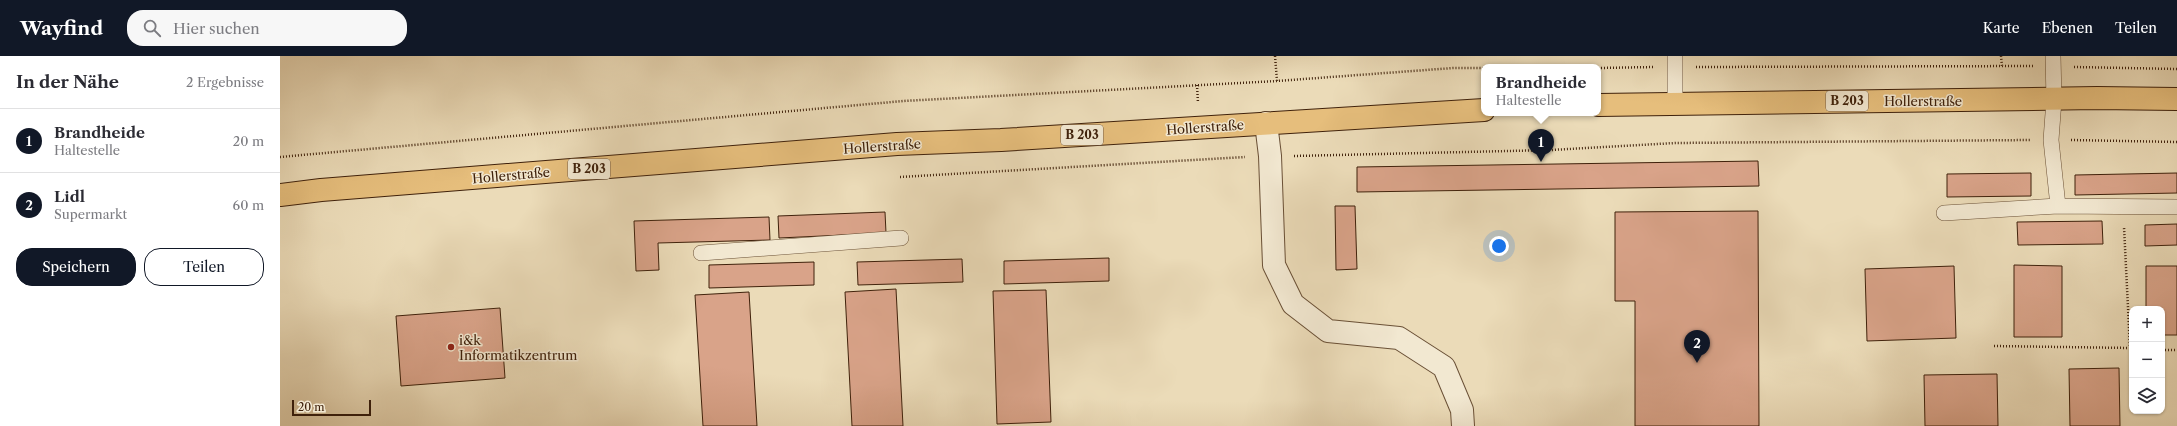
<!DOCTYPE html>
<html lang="de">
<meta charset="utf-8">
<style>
:root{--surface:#fff;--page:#f7f7f7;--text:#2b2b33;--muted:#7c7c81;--line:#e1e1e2;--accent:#111827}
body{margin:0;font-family:"Libre Caslon Text",serif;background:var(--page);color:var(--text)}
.controls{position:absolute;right:12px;bottom:12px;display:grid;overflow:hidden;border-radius:8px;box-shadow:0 1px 3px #0004}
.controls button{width:36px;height:36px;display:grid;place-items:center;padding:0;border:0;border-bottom:1px solid var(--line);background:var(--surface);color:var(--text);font:20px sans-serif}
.scale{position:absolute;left:12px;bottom:10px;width:79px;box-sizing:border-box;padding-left:4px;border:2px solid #3f210b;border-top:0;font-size:11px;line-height:14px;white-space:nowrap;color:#3f210b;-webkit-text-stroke:3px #f2e8d1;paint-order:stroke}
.you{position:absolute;left:1219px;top:190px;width:14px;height:14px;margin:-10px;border:3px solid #fff;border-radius:50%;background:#1a73e8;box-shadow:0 0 0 6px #1a73e833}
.badge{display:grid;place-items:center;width:26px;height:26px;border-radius:50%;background:var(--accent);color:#fff;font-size:13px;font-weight:700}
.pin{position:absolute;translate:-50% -33px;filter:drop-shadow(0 1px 2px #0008)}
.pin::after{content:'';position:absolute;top:21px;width:14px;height:12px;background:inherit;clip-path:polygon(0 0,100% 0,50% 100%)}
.popup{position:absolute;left:1201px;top:8px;width:120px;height:52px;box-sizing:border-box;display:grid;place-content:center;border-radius:8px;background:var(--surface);filter:drop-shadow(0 1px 3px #0005);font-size:13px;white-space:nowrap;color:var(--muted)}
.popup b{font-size:15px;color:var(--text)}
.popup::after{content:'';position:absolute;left:50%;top:100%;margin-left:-8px;border:8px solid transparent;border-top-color:var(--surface)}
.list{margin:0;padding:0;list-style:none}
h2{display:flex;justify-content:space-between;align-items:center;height:52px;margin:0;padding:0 16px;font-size:17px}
h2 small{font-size:13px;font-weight:400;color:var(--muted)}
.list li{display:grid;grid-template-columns:26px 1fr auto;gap:12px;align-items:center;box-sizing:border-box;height:64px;padding:0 16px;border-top:1px solid var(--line)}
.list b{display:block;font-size:15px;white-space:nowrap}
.list p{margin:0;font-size:13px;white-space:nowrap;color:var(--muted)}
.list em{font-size:13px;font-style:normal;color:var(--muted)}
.actions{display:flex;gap:8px;padding:12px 16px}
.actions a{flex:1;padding:9px 0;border:1px solid var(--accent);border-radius:16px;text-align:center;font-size:14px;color:var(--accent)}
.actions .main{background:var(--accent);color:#fff}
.icon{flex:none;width:22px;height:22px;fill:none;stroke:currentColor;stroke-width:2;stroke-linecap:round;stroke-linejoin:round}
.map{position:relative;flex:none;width:1897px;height:370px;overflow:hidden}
header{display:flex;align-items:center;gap:24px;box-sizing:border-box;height:56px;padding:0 20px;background:var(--accent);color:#fff}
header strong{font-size:19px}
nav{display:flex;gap:22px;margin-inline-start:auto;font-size:14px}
.search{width:280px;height:36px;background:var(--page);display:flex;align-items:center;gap:10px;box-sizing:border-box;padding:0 14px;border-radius:16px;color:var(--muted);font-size:15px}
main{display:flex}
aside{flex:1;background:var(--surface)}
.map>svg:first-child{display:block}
</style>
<header>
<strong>Wayfind</strong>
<div class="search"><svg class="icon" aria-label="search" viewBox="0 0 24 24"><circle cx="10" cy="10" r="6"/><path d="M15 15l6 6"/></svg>Hier suchen</div>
<nav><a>Karte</a><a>Ebenen</a><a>Teilen</a></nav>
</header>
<main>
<aside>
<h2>In der Nähe<small>2 Ergebnisse</small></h2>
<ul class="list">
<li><span class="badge">1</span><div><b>Brandheide</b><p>Haltestelle</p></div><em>20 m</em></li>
<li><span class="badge">2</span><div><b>Lidl</b><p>Supermarkt</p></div><em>60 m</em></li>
</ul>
<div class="actions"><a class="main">Speichern</a><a>Teilen</a></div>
</aside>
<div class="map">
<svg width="1897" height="370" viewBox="0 0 1897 370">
<rect width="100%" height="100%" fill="#ebdbb8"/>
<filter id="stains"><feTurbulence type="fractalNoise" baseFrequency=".005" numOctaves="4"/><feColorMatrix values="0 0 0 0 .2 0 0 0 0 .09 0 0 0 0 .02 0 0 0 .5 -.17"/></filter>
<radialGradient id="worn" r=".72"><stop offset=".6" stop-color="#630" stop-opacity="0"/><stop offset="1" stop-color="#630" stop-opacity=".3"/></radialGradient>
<path fill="#d9a389" stroke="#3f210b" d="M1478,105L1479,130L1077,136V111Z
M1751,117V140L1667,141V118Z
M1897,117V137L1795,139V119Z
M1055,150H1075L1077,213L1056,214Z
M1478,155L1479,370H1355V245H1335V156Z
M605,156L606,177L499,182L498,160Z
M489,161L490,184L378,187L379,214L356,215L354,165Z
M1822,165L1823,188L1738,189L1737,166Z
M1897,168V189L1865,190V169Z
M829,202V225L724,228V205Z
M682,203L683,226L578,229L577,206Z
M534,206V229L429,232V209Z
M1734,209L1782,210V281H1734Z
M1674,210L1676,282L1587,285L1585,213Z
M1866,210H1897V279H1882V253H1866Z
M616,233L623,370H572L565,236Z
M766,234L771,366L717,368L713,235Z
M469,236L477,370H423L415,239Z
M220,252L225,322L121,330L116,260Z
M1839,312L1840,370H1790L1789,313Z
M1717,318L1718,370H1645L1644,319Z"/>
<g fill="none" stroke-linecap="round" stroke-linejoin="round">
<defs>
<path id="service" d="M1395,47V0
M1778,150L1897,151
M1664,157L1778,150L1771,84L1774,44L1773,0
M421,197L621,182"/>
<path id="minor" d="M986,67L990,100L994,209L1013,248L1048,275L1119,282L1164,311L1182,354L1183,370"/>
<path id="primary" d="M1318,49L1817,42L1897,43
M0,139L41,134L617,88L721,84L1204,54"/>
</defs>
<use href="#service" stroke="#6a5036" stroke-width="16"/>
<use href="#minor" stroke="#6a5036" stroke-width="24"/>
<use href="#primary" stroke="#3f210b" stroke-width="24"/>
<path stroke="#3f210b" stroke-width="2.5" stroke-dasharray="1 2" stroke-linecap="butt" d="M995,0L997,25
M1721,0L1722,10
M1416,11L1753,10
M1794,11L1897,13
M1318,12L1375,11
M917,29L918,47
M1791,84L1897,86
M1014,100L1271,94L1395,87L1750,84
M0,101L623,45L997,25L1173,12H1204
M620,121L965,101
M1714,290L1850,292L1844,171
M1882,294H1897"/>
<use href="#service" stroke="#f2e8d1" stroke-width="15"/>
<use href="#minor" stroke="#f2e8d1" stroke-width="22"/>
<use href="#primary" stroke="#e6be7c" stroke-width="22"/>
</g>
<circle fill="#8f2418" stroke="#f2e8d1" stroke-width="1.5" cx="171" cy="291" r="4"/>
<g text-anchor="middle" stroke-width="3" stroke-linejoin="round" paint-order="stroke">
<g fill="#f2e8d1" stroke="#755d46" stroke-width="1">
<rect x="1546" y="35" width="42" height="20" rx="3"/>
<rect x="781" y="69" width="42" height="20" rx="3"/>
<rect x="288" y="103" width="42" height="20" rx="3"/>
</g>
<g font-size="12" font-weight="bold" fill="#3f210b">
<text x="1567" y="49">B 203</text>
<text x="802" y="83">B 203</text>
<text x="309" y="117">B 203</text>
</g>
<g font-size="13" fill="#3f210b" stroke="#f2e8d1">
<text x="1643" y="50">Hollerstraße</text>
<text transform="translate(925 71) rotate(-4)" y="5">Hollerstraße</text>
<text transform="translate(602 90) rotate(-4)" y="5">Hollerstraße</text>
<text transform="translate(231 119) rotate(-5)" y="5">Hollerstraße</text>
</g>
<g font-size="13" fill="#3f210b" stroke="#f2e8d1" text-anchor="start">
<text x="179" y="289">i&amp;k<tspan x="179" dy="15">Informatikzentrum</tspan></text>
</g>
</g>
<rect width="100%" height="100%" filter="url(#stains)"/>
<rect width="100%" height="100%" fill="url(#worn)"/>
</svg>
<div class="controls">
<button>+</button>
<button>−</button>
<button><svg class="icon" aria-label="layers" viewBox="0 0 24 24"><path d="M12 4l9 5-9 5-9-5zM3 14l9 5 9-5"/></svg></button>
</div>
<div class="scale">20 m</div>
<div class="you"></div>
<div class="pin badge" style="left:1261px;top:106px">1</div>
<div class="popup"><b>Brandheide</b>Haltestelle</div>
<div class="pin badge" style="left:1417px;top:307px">2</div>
</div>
</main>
